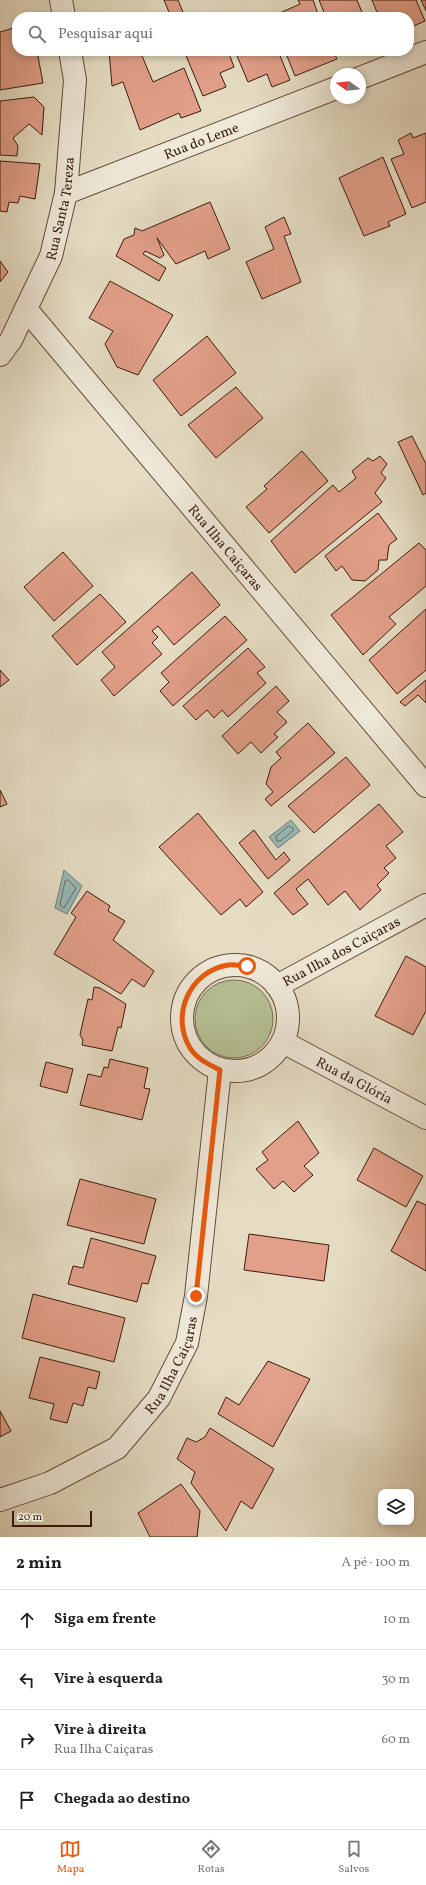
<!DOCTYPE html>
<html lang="pt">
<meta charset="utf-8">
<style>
:root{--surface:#fff;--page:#f2f2f2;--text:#202124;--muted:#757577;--line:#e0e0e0;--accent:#ea580c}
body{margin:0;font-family:Vollkorn,serif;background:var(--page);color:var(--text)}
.controls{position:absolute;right:12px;bottom:12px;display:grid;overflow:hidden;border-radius:8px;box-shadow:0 2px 6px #0003}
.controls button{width:36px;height:36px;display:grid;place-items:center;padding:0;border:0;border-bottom:1px solid var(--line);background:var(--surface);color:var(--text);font:20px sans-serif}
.compass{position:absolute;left:330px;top:68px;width:36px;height:36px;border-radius:50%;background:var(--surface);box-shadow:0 2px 6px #0003;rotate:285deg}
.scale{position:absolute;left:12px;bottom:10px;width:80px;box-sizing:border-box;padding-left:4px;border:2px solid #3b1c0c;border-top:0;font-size:11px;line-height:14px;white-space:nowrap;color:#3b1c0c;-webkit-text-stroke:3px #eee8d8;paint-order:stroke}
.stop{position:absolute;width:12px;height:12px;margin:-9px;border:3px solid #ea580c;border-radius:50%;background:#fff}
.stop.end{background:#ea580c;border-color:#fff;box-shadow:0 1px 4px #0008}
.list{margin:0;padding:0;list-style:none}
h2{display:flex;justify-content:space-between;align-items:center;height:52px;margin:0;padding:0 16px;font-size:17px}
h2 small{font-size:13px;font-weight:400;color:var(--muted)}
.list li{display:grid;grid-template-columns:26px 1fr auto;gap:12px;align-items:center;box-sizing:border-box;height:60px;padding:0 16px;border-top:1px solid var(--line)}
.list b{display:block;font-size:15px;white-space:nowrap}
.list p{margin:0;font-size:13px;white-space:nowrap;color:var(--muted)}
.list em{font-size:13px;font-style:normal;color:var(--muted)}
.icon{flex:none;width:22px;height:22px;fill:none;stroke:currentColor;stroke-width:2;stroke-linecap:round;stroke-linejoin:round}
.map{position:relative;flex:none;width:426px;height:1537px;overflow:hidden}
.search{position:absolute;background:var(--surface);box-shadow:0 2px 6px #0003;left:12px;right:12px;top:12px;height:44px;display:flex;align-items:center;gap:10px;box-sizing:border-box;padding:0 14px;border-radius:16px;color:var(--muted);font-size:15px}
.sheet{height:292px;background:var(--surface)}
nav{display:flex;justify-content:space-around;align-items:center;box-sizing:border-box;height:56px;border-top:1px solid var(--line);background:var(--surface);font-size:11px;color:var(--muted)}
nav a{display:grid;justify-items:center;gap:2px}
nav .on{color:var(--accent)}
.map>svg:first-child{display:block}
</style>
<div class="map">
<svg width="426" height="1537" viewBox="0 0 426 1537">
<rect width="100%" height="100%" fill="#e5dcc3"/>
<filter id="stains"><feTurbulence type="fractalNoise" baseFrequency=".005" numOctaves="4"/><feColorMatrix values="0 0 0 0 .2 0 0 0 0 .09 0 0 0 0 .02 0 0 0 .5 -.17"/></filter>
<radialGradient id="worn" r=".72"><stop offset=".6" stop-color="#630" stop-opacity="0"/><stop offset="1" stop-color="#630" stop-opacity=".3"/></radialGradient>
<path fill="#b5c094" stroke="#786e50" d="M195 1019a39 39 0 1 1 78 0a39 39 0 1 1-78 0Z"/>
<path fill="#96bab9" stroke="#727b74" d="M291,820L300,831L278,848L269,837Z
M64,870L82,886L67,914L55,908Z"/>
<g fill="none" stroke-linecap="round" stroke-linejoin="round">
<path stroke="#686b62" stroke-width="1" d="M289,826L293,828V831L280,841H277L276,837Z
M68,880L76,888L64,908L60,905L65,881Z"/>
</g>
<path fill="#e29f89" stroke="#3b1c0c" d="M164,0H178L185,17H171Z
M298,0H313L319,17H271L300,4Z
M319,0H357L364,17H326Z
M372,0H416L425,21L409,28V17H379Z
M421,0H426V11Z
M263,13L265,17H254Z
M17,27V51H37L43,83L0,90V32Z
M109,51H140L153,82L184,68L201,111L181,118L179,113L140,130L123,82L112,86Z
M184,51H228L234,67L220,73L226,87L203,96Z
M235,51H278L290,80L272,87L267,74L248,82Z
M285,51H333L337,59L295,76Z
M34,97L44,107L42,135L29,124L13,138L18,146L17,156L0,155V101Z
M411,133L413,138L426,133V202L412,208L391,159L404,154L398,140Z
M383,157L406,214L388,222L390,226L364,236L339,178Z
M0,161L40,164L35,199L20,196L18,203L9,202L7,212L0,211Z
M210,202L230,249L208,259L205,251L176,264L157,238L164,255L160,258L145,251L143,254L166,268L159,281L116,256L124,239L134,235L135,228L142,231Z
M284,217L291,234L284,236L301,282L262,299L246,262L274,249L265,227Z
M0,261L8,272L0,282Z
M110,281L173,315L138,375L117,367L105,344L113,331L89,318Z
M207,336L236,373L181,416L153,380Z
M236,387L263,418L216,458L188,425Z
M412,436L426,464V493L423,495L398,442Z
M302,451L328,481L269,533L246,507L267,489L264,486Z
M380,456L387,464L381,473L386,478L375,493L382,502L295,573L271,541L333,485L339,492L356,478L352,471L368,458L373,461Z
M378,513L397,539L389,545L387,560H379L378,570L365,581L352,580L342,566L336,571L325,556Z
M419,543L426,550V586L389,617L396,624L363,655L331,615Z
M63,552L93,586L54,621L24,587Z
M192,572L220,605L174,645L158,626L152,631L158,637L152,643L162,654L114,696L101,680L115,667L102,652Z
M100,594L126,622L77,665L52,636Z
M426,609V670L397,694L369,660Z
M225,616L247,640L173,706L160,691L169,682L161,673Z
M248,648L265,667L257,673L266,683L228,717L222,710L214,718L207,710L196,720L183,706Z
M0,670L9,680L0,687Z
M426,680V703L418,695L405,706L400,702Z
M276,686L289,701L277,712L287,722L274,734L278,737L261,753L251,742L238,754L222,736Z
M308,723L335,753L271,806L265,799L273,792L266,784L271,767L281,758L276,752Z
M346,757L370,785L314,833L288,806Z
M0,790L7,804L0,807Z
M379,804L403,832L386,846L396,858L384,868L389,873L377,885L381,890L360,910L345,891L328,905L308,879L296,889L308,904L293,915L274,893Z
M198,813L263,892L246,907L240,899L221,915L159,847Z
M254,830L276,860L284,852L290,860L268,879L239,843Z
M87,891L110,906L108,911L125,921L113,940L154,971L144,987L132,979L121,994L54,954L76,917L71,913Z
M406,956L426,967V1011L413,1035L375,1016Z
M94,987L100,988L126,1004L121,1028L118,1027L112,1051L82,1045L83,1040L80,1035L88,999L92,1000Z
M110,1059L148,1068L144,1088L150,1089L142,1120L80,1105L88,1074L101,1077L104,1067L108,1068Z
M46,1062L73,1069L67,1093L40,1086Z
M298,1121L319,1153L304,1166L313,1175L294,1192L283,1181L274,1189L256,1169L268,1160L262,1152Z
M374,1148L423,1176L406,1207L357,1180Z
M80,1179L156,1199L144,1244L67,1225Z
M417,1201L426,1205V1271L391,1251Z
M249,1234L329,1245L324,1281L244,1270Z
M91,1238L156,1256L148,1284L142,1283L137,1302L68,1284L73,1266L83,1268Z
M33,1294L125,1318L114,1362L22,1338Z
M40,1357L100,1372L96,1389L88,1387L83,1406L73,1403L67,1423L50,1419L54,1404L29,1398Z
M268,1361L310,1379L273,1447L218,1414L226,1397L239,1405Z
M0,1411L11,1431L0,1437Z
M210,1428L274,1469L252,1509L241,1501L226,1531L191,1483L195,1472L177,1459L187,1438L196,1442L205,1437Z
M181,1484L200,1511L197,1537H150L138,1513Z"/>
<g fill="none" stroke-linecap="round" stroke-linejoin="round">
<defs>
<g id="minor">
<path d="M61,0L64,17"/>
<path d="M360,78L426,52"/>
<path id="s1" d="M66,193L336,88"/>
<path id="s2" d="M26,309L426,786"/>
<path id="s3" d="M0,355L11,340L51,256L66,193L75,80L70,51"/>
<circle cx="235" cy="1018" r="53"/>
<path id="s4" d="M277,986L426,905"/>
<path id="s5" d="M283,1042L426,1118"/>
<path id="s6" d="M0,1500L50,1483L117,1448L159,1398L187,1343L196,1296L220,1070"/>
</g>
</defs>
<use href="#minor" stroke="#664c3a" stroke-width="24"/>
<use href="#minor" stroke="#eee8d8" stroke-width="22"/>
</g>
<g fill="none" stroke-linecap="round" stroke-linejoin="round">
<path stroke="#ea580c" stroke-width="5" d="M196,1296L220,1070C208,1064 197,1059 190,1048C170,1015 190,971 228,965C234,964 241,966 247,966"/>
</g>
<g text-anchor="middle" stroke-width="3" stroke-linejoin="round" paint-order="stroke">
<g font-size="14" fill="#3b1c0c" stroke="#eee8d8">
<text dy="5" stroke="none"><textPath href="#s1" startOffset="145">Rua do Leme</textPath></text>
<text dy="5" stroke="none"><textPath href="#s3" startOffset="160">Rua Santa Tereza</textPath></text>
<text dy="5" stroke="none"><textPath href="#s2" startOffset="311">Rua Ilha Caiçaras</textPath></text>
<text dy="5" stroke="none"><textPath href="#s4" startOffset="73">Rua Ilha dos Caiçaras</textPath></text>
<text dy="5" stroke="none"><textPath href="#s5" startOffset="81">Rua da Glória</textPath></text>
<text dy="5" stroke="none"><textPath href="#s6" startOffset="229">Rua Ilha Caiçaras</textPath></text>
</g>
</g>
<rect width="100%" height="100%" filter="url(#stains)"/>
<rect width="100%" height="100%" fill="url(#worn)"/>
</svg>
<div class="controls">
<button><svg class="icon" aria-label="layers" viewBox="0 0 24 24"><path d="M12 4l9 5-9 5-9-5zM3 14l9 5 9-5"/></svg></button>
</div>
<svg class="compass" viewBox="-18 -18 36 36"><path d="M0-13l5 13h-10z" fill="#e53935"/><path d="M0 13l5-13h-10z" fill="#757577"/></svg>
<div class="scale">20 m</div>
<div class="stop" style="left:247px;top:966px"></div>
<div class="stop end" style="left:196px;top:1296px"></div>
<div class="search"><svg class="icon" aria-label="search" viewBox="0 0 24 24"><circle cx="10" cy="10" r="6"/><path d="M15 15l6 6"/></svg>Pesquisar aqui</div>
</div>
<section class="sheet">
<h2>2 min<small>A pé · 100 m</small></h2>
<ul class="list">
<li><svg class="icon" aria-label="ahead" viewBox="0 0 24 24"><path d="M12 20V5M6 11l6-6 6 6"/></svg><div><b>Siga em frente</b></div><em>10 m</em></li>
<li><svg class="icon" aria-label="left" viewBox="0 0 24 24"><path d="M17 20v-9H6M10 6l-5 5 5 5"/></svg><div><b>Vire à esquerda</b></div><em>30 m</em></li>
<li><svg class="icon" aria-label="right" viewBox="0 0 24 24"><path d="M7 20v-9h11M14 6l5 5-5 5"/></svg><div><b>Vire à direita</b><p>Rua Ilha Caiçaras</p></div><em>60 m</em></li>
<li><svg class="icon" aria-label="arrive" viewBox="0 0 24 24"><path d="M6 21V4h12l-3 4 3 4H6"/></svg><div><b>Chegada ao destino</b></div></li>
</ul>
</section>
<nav>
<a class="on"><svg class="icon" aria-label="map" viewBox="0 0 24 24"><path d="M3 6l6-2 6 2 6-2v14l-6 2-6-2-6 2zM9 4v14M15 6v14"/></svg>Mapa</a>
<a><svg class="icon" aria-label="directions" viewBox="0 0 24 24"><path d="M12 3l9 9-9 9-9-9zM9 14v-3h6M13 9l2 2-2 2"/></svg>Rotas</a>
<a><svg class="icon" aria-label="saved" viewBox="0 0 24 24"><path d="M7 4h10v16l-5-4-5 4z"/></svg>Salvos</a>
</nav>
